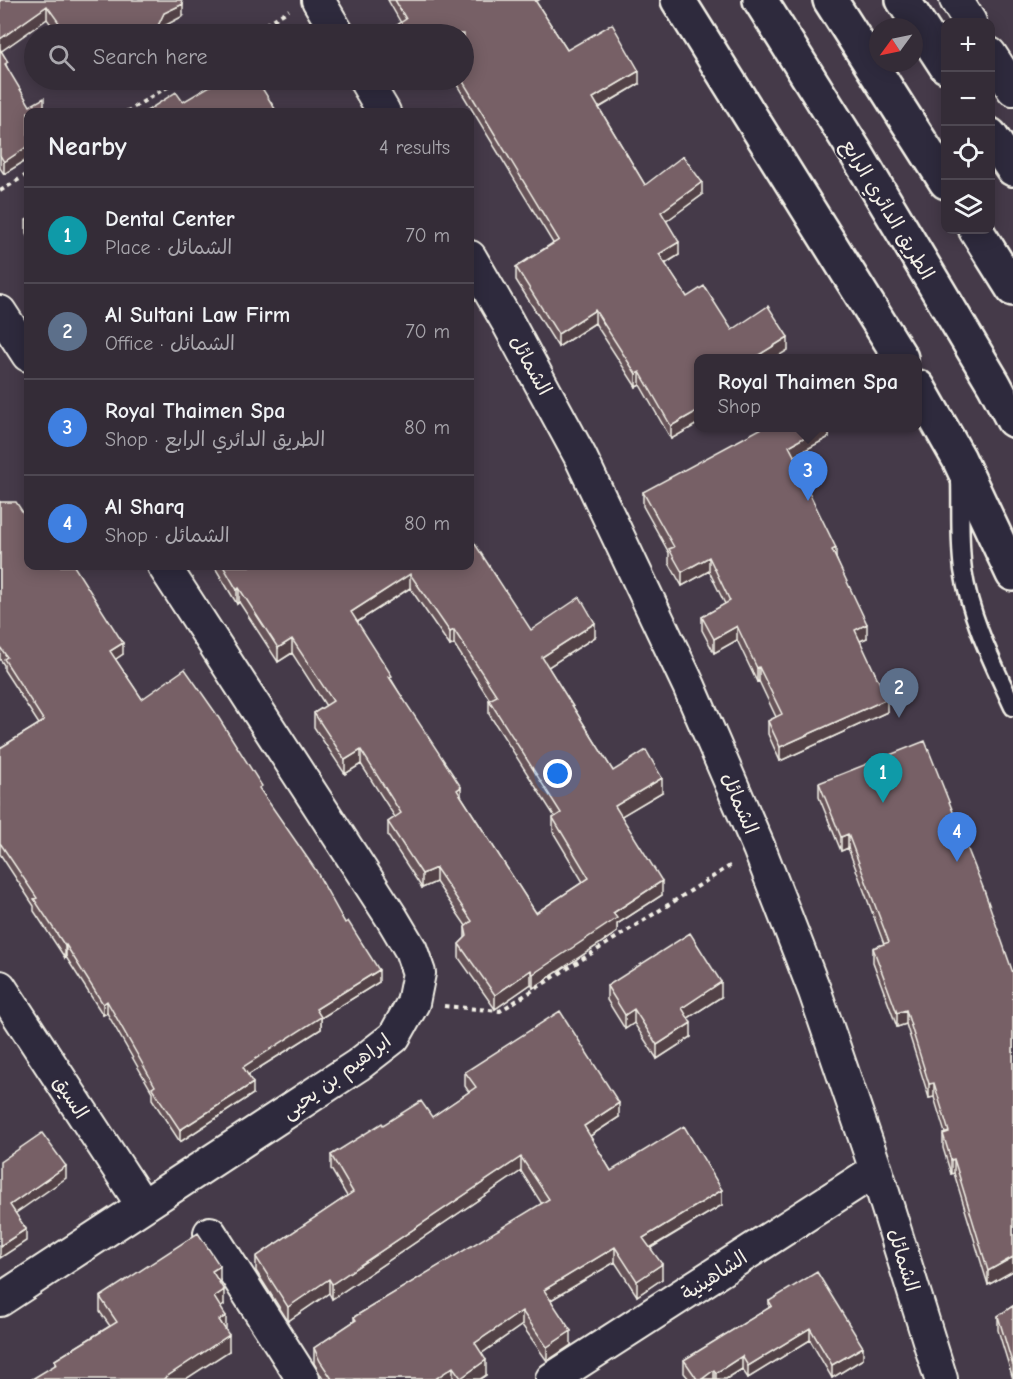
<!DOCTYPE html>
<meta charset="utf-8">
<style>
:root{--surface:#342c37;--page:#3f3842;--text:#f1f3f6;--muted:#a9a7ad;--line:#4e4852;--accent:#ff9aa2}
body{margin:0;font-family:"Comic Neue","Playpen Sans Arabic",sans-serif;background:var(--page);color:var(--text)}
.controls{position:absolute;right:18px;top:18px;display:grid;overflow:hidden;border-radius:12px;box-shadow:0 3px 15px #0003}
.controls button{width:54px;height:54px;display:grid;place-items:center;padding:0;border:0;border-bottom:2px solid var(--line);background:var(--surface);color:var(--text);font:30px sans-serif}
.compass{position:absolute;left:869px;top:18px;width:54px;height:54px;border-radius:50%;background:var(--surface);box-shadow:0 3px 15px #0003;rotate:237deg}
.you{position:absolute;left:558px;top:774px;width:21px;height:21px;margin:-15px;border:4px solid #fff;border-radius:50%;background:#1a73e8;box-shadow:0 0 0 9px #1a73e833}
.badge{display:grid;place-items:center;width:39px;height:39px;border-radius:50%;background:var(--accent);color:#fff;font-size:20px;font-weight:700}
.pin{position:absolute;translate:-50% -50px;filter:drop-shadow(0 2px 3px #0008)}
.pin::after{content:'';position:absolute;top:32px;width:21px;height:18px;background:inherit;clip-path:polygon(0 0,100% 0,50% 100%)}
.popup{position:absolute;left:694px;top:354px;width:228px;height:78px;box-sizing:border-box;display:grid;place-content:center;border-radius:12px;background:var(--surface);filter:drop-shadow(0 2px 4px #0005);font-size:20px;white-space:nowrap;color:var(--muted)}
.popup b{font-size:22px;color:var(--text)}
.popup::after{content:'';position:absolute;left:50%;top:100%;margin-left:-12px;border:12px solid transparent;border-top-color:var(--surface)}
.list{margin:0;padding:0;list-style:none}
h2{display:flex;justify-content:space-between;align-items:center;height:78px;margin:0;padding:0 24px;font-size:26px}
h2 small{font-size:20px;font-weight:400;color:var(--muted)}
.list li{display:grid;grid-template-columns:39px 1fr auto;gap:18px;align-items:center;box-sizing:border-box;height:96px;padding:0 24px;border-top:2px solid var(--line)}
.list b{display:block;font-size:22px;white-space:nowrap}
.list p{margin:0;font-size:20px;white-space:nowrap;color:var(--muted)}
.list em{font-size:20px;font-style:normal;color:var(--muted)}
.icon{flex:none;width:33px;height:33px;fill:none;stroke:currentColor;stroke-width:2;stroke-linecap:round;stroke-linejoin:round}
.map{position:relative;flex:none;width:1013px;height:1379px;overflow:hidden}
.search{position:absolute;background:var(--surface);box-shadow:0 3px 15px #0003;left:24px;top:24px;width:450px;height:66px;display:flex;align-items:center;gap:15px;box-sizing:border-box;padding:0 21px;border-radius:33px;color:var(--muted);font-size:22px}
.panel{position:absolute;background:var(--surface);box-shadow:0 3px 15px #0003;left:24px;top:108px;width:450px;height:462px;border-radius:12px}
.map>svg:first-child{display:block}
</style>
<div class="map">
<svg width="1013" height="1379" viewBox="0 0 1013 1379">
<rect width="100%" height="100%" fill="#453a49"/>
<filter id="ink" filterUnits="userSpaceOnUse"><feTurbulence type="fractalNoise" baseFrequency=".0167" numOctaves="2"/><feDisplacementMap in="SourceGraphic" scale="12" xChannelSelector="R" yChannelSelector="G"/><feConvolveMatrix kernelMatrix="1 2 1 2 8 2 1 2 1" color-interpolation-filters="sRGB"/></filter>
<g filter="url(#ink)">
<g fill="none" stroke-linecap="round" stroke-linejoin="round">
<defs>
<path id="lane" d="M960,478C961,508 959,540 963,570C970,618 993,663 1013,707"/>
<path id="street" d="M318,0L338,34
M956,0L970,22
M990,54L1013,89
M365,80L384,112
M470,257L507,321L580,456L689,686L759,848L815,992L876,1170L941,1379
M0,312L28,355
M0,987L143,1206
M210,1233L303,1379
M0,1300L358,1065L394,1037L413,1003L419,973L411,950L392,918L164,566
M552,1379L876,1170"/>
<path id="secondary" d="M678,0L901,358
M903,0L946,66
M990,135L1013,169
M918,387L959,459L1013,574"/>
<path id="primary" d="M760,0L856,153L994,384L1013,420
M830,0L946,182
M976,230L1013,289"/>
</defs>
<use href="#lane" stroke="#f4f1e8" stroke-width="21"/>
<use href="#street" stroke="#f4f1e8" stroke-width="36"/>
<use href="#secondary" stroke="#f4f1e8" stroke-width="38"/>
<use href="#primary" stroke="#f4f1e8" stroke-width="38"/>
<path stroke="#f4f1e8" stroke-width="4" stroke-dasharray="4.5 4.5" stroke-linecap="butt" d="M250,34L289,10
M126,112L179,80
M0,191L28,174
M444,1006L500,1011L733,864"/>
<use href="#lane" stroke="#2f2a3d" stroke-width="16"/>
<use href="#street" stroke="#2f2a3d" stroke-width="32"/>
<use href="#secondary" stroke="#2f2a3d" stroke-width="33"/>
<use href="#primary" stroke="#2f2a3d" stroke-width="33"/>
</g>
<path fill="#665358" stroke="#f4f1e8" stroke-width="1.5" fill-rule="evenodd" d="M0,0L183,16L164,26L160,34H58L47,19L1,51L8,70L28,112V159L4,174L0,168Z
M388,0H539L536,2L567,50L639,84L599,108L645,185L702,195L666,221L679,255L665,264L687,297L732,330L788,350L699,358V423L671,439L640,385L636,387L595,323L558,347L516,280V267L553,243L454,80H464V34H391V29L401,23Z
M114,80H130L117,86Z
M28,219V238L26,234V220Z
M829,428V437L794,456L836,558L867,638L860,641L887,712L780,761L768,734V721L776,717L759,681L757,682L737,640L714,653L702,630V617L725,604L709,571L682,586L669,563V553L643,506V492Z
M0,502L123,654L115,659L142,699L262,792L345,923L379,982L321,1018V1029L248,1075L253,1094L180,1142L152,1099V1092L107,1013L103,1015L66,957L65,958L34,911V906L0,854V748L39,724L4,670V665L0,659Z
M214,566H470L531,630L595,637L548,667L613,771L662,792L621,816L662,895L617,924V932L533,988L531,984L495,1009L459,958V944L465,938V927L466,926L436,882L422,888L388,836V822L395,817L361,764L345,774L314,727V713L326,706L292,653L278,662L239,602L237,604ZM410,588L450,646L454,644L490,700H489V714L555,817L553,818V832L583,882L536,913L461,796L357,622Z
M819,783L1013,973V1271L988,1285L954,1173L951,1174L943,1148V1134L945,1133L934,1097L929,1098L906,1024L897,1027L873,962V948L884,944L848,848L841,851L819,797Z
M607,986L721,997L688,1018L691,1037L657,1059L634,1023L625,1029L607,1000Z
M465,1072L619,1117L590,1136L611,1171L722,1205L651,1248L662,1279L637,1296L615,1262L551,1300L571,1345L547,1361L522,1325L482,1353L486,1375L480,1379H323L314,1363V1348L354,1321V1317L542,1204L521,1171L332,1299L329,1293L288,1321L256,1271V1257L347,1196L331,1169V1155L383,1125L432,1117L469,1092L465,1086Z
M219,1282L224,1305L221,1307L229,1351L55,1365V1360L110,1326L100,1312V1297Z
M769,1301L863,1359L832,1378L810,1340L748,1378L742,1369L726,1379H689L684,1373V1360L769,1308Z
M1013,1306V1379L998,1330V1316Z"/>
<path fill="#534347" stroke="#f4f1e8" stroke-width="1.5" d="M183,4V16L164,26L160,34H154L164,13Z
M47,6V19L0,52V39Z
M639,71V84L593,111V98Z
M117,80H130L117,86Z
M417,80H426L417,85Z
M28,146V159L4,174V162Z
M702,182V195L661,225V212Z
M679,242V255L659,267V254Z
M595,310V323L558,347V334Z
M788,337V350L775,358H754Z
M640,372V385L636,387V374Z
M699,410V423L671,439V426Z
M821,428H829V437L789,459V446Z
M836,548V561L832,550Z
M709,557V571L682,586V572Z
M410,574V588L351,626V612Z
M239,588V602L237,604V590Z
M595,623V637L542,671V657Z
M867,624V638L855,643V630Z
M737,626V640L714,653V639Z
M454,630V644L450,646V632Z
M292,639V653L278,662V648Z
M123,643V654L110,663V651Z
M759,667V681L757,682V668Z
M887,699V712L780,761V747Z
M361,750V764L345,774V760Z
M662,778V792L615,820V806Z
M461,787V801L457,790Z
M848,834V848L841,851V837Z
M436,868V882L422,888V874Z
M662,881V895L617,924V932L533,988V974L613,913Z
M66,945V957L65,958V946Z
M379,970V982L321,1018V1029L243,1078V1067L316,1009Z
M531,970V984L495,1009V995Z
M721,982V997L682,1022V1008Z
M107,1001V1013L103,1015V1004Z
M634,1009V1023L625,1029V1015Z
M906,1010V1024L897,1027V1013Z
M691,1023V1037L657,1059V1045Z
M253,1083V1094L180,1142V1130Z
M934,1083V1097L929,1098V1084Z
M619,1103V1117L584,1140V1126Z
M521,1157V1171L332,1299V1284Z
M954,1159V1173L951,1174V1160Z
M66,1166V1178L10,1217V1205Z
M722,1190V1205L643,1252V1238Z
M26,1229V1241L0,1258V1246Z
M615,1247V1262L544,1304V1290Z
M1013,1257V1271L988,1285V1271Z
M662,1264V1279L637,1296V1281Z
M220,1266V1282L212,1286V1271Z
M329,1279V1293L288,1321V1307Z
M224,1290V1305L214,1312V1297Z
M522,1311V1325L475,1358V1343Z
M226,1316V1331L219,1320Z
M810,1328V1340L748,1378V1366Z
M571,1331V1345L547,1361V1347Z
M229,1335V1351L186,1379H163Z
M863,1347V1359L832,1378V1365Z
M742,1356V1369L726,1379H716V1373Z
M486,1360V1375L480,1379H461V1378Z
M453,1367V1379H435Z
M714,1370V1379H702Z"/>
<path fill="#776066" stroke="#f4f1e8" stroke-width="1.5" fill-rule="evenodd" d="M0,0H181L183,4L164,13L154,34H67L47,6L0,39Z
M395,0H535L567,50L612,24L639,71L593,98L645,185L683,156L702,182L661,212L679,242L659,254L687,297L704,286L732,330L768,306L788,337L754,358H699V410L671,426L640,372L636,374L595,310L558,334L516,267L559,240L462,80H464V34H394L391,29L406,19Z
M0,49L8,62L5,64L30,106L44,98V112H28V146L4,162L0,155Z
M220,80H257L277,112H145L176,92L183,102Z
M762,428H821L789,446L807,481L804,482L836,548L832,550L867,624L855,630L887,699L780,747L768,721L782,714L759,667L757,668L737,626L714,639L702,617L730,601L709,557L682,572L669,549L674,547L643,492Z
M0,502H16L28,520V566H74L123,643L110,651L142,699L185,669L215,712L262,786L259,788L315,869L345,923L348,921L379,970L316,1009L321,1017L243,1067L253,1083L180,1130L152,1088L155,1086L107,1001L103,1004L66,945L65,946L34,899L37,898L0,843V748L44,721L4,659L7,657L0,647Z
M473,541L531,630L580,597L595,623L542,657L613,771L646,750L662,778L615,806L662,881L613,913L617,918L533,974L531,970L495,995L459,944L467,936L465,927L472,921L436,868L422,874L388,822L401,813L361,750L345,760L314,713L333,701L292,639L278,648L239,588L237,590L223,566H470V543ZM410,574L450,632L454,630L497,696L489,700L561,813L553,818L589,878L536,913L457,790L461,787L389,677L392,676L351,612Z
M925,741L984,890L1013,973V1257L988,1271L954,1159L951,1160L943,1134L949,1132L934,1083L929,1084L906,1010L897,1013L873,948L889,942L848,834L841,837L819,783Z
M690,933L721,982L682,1008L691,1023L657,1045L634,1009L625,1015L607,986Z
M560,1011L619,1103L584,1126L611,1171L684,1126L722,1190L643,1238L662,1264L637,1281L615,1247L544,1290L571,1331L547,1347L522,1311L475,1343L486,1360L461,1378L453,1367L435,1379H332L320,1361L314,1348L356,1320L354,1317L549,1199L521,1157L332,1284L329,1279L288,1307L256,1257L353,1192L331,1155L382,1123L383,1125L421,1101L432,1117L476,1087L465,1072Z
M42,1133L66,1166L10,1205L26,1229L0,1246V1162Z
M198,1233L220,1266L212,1271L224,1290L214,1297L226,1316L219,1320L229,1335L163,1379H32L57,1364L55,1360L117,1322L100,1297Z
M817,1272L863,1347L832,1365L810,1328L748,1366L742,1356L716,1373L714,1370L702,1379H697L684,1360L772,1306L769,1301Z
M1013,1306V1366L998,1316Z"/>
</g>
<g text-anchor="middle" stroke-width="4.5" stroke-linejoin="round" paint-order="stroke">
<g font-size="20" fill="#f4f1e8" stroke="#2f2a3d">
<text transform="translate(888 209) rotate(59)" y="7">الطريق الدائري الرابع</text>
<text transform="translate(531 365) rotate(61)" y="7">الشمائل</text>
<text transform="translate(740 803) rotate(67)" y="7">الشمائل</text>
<text transform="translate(336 1076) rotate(-36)" y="7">ابراهيم بن يحيى</text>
<text transform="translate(71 1097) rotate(57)" y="7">السيق</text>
<text transform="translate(904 1260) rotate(73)" y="7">الشمائل</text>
<text transform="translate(714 1275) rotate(-33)" y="7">الشاهينية</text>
</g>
</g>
</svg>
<div class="controls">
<button>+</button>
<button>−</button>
<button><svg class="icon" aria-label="locate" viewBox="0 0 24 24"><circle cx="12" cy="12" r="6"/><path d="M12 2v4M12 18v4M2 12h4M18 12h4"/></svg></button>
<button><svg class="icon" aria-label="layers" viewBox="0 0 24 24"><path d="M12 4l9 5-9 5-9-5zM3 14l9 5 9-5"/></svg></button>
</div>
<svg class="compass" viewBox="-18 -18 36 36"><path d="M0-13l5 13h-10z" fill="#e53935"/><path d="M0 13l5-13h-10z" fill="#a9a7ad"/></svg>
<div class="you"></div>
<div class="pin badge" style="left:883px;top:803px;background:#0f9aa8">1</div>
<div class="pin badge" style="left:899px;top:718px;background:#5c6f8a">2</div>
<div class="pin badge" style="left:808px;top:501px;background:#3f7fe0">3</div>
<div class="popup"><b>Royal Thaimen Spa</b>Shop</div>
<div class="pin badge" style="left:957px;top:862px;background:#3f7fe0">4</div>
<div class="search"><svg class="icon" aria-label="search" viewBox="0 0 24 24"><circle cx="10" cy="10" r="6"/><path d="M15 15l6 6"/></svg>Search here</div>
<section class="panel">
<h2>Nearby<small>4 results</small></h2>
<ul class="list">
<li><span class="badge" style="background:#0f9aa8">1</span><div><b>Dental Center</b><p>Place · الشمائل</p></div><em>70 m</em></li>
<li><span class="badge" style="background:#5c6f8a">2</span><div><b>Al Sultani Law Firm</b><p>Office · الشمائل</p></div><em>70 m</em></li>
<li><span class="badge" style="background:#3f7fe0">3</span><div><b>Royal Thaimen Spa</b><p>Shop · الطريق الدائري الرابع</p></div><em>80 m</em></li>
<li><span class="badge" style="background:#3f7fe0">4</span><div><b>Al Sharq</b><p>Shop · الشمائل</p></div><em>80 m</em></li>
</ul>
</section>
</div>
